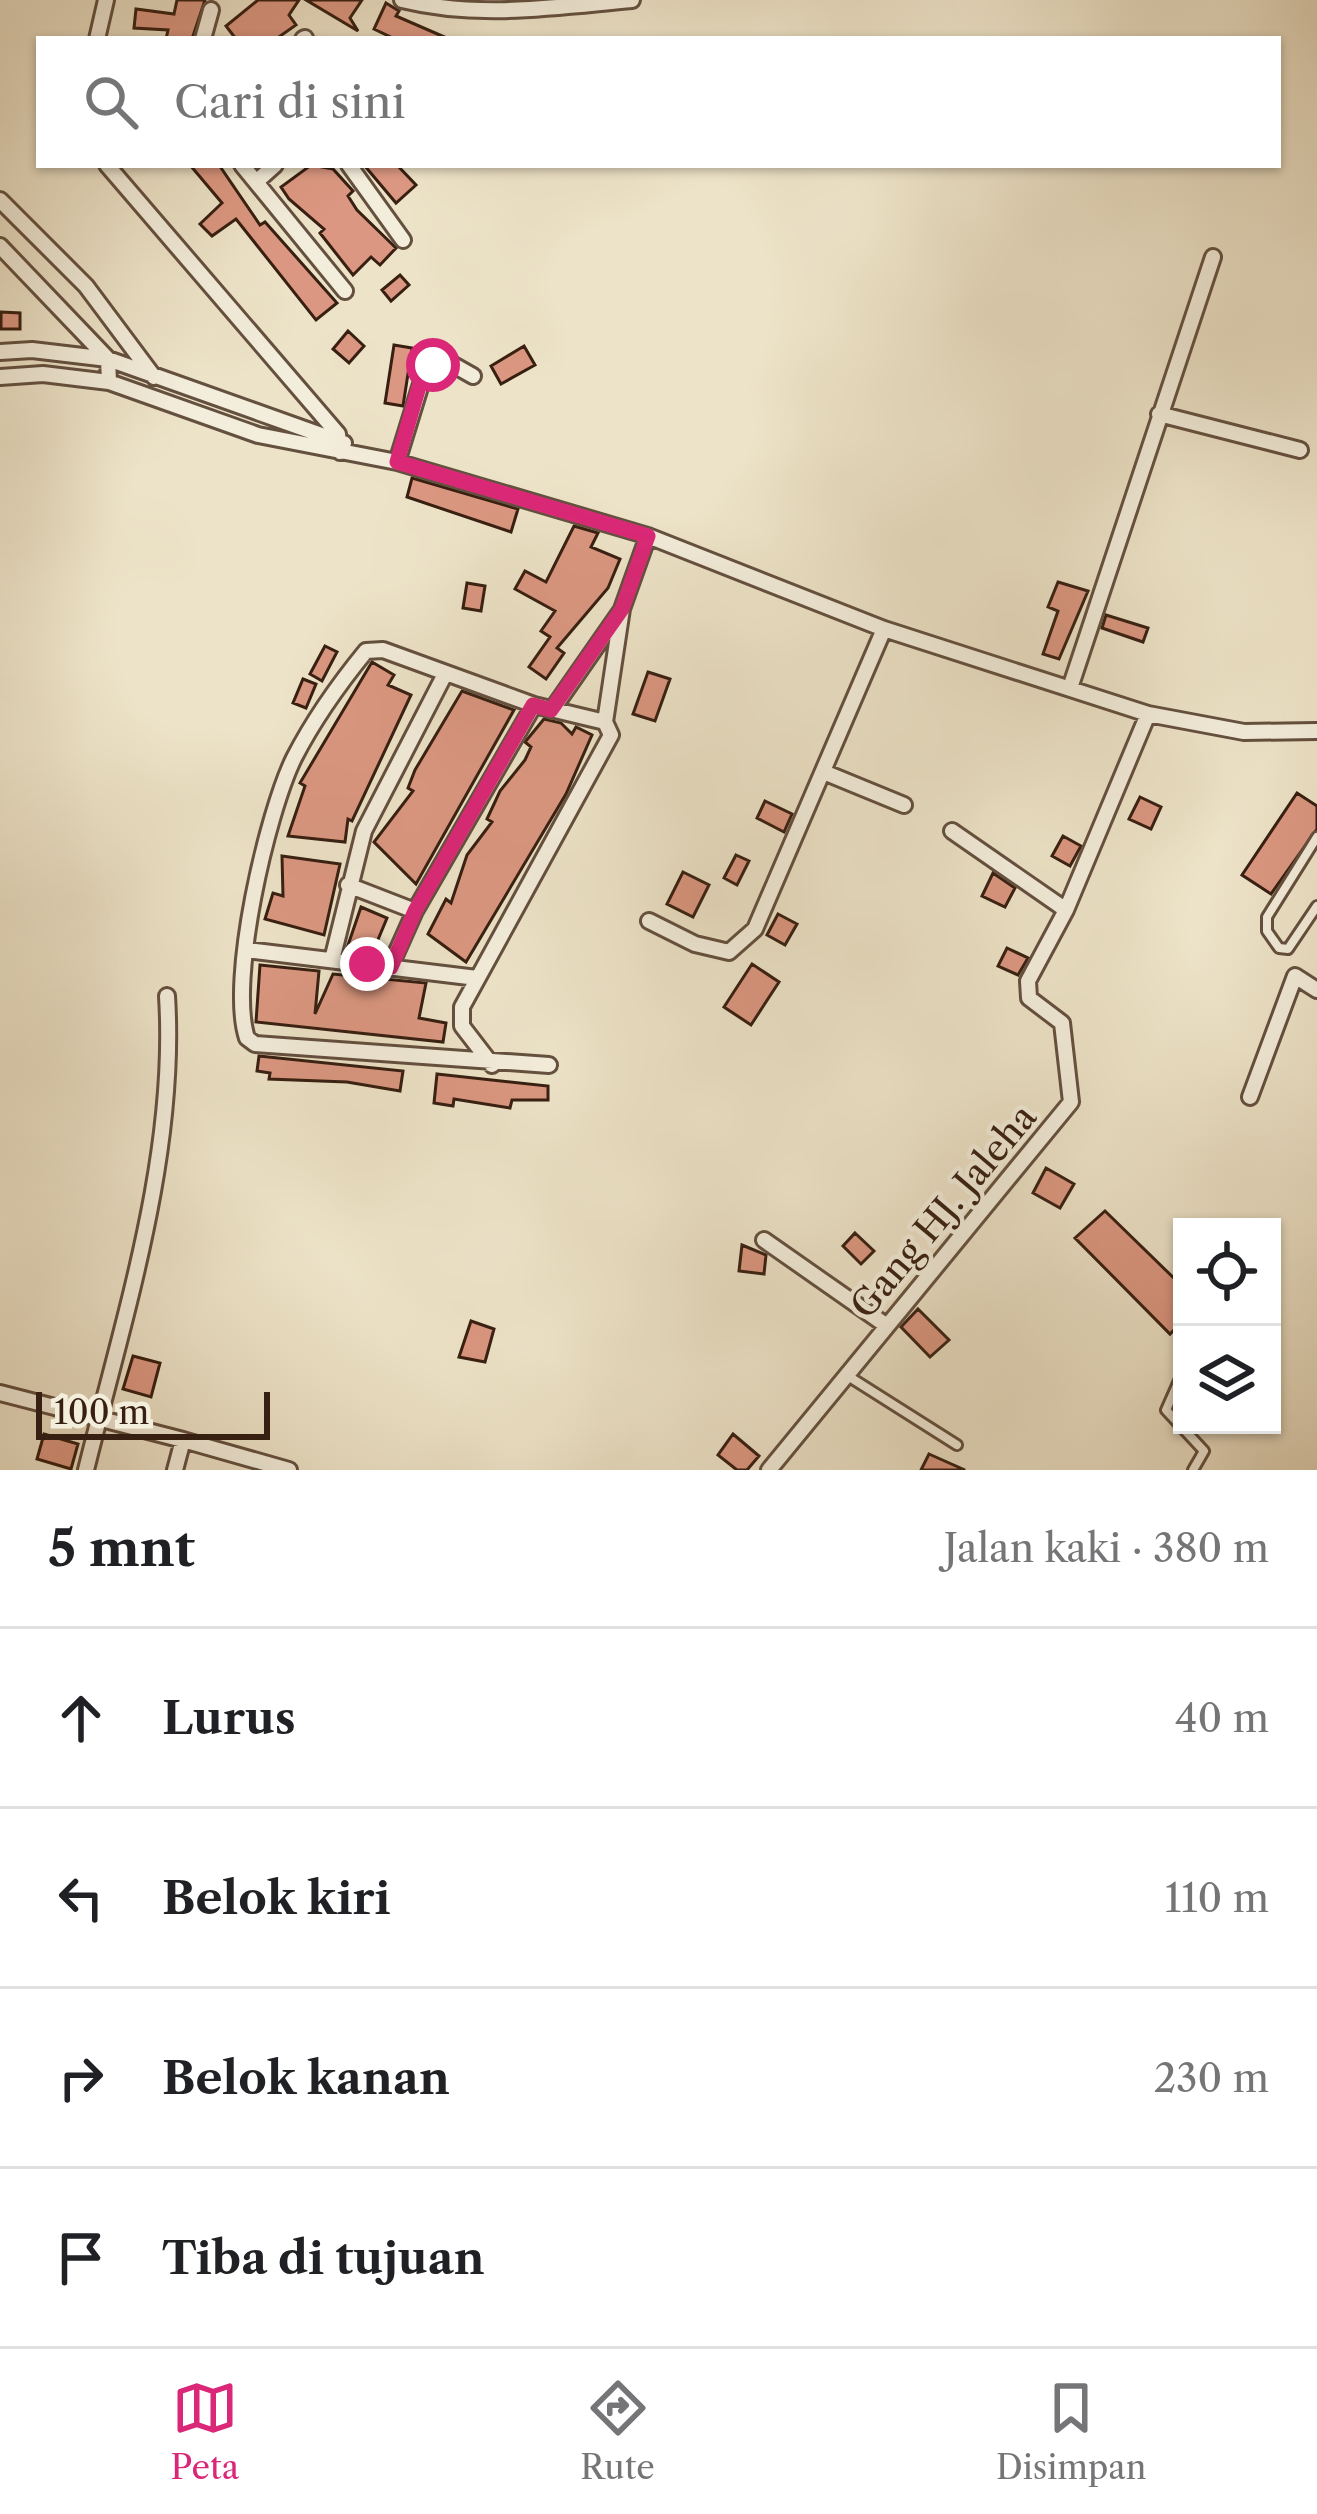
<!DOCTYPE html>
<html lang="id">
<meta charset="utf-8">
<style>
:root{--surface:#fff;--page:#f6f6f6;--text:#202124;--muted:#757577;--line:#e0e0e0;--accent:#db2777}
body{margin:0;font-family:"Libre Caslon Text",serif;background:var(--page);color:var(--text)}
.controls{position:absolute;right:36px;bottom:36px;display:grid;overflow:hidden;border-radius:0px;box-shadow:0 3px 9px #0004}
.controls button{width:108px;height:108px;display:grid;place-items:center;padding:0;border:0;border-bottom:3px solid var(--line);background:var(--surface);color:var(--text);font:60px sans-serif}
.scale{position:absolute;left:36px;bottom:30px;width:234px;box-sizing:border-box;padding-left:12px;border:6px solid #371f11;border-top:0;font-size:33px;line-height:42px;white-space:nowrap;color:#371f11;-webkit-text-stroke:9px #f3eddb;paint-order:stroke}
.stop{position:absolute;width:36px;height:36px;margin:-27px;border:9px solid #db2777;border-radius:50%;background:#fff}
.stop.end{background:#db2777;border-color:#fff;box-shadow:0 3px 12px #0008}
.list{margin:0;padding:0;list-style:none}
h2{display:flex;justify-content:space-between;align-items:center;height:156px;margin:0;padding:0 48px;font-size:51px}
h2 small{font-size:39px;font-weight:400;color:var(--muted)}
.list li{display:grid;grid-template-columns:78px 1fr auto;gap:36px;align-items:center;box-sizing:border-box;height:180px;padding:0 48px;border-top:3px solid var(--line)}
.list b{display:block;font-size:45px;white-space:nowrap}
.list em{font-size:39px;font-style:normal;color:var(--muted)}
.icon{flex:none;width:66px;height:66px;fill:none;stroke:currentColor;stroke-width:2;stroke-linecap:round;stroke-linejoin:round}
.map{position:relative;flex:none;width:1317px;height:1470px;overflow:hidden}
.search{position:absolute;background:var(--surface);box-shadow:0 3px 9px #0004;left:36px;right:36px;top:36px;height:132px;display:flex;align-items:center;gap:30px;box-sizing:border-box;padding:0 42px;border-radius:0px;color:var(--muted);font-size:45px}
.sheet{height:876px;background:var(--surface)}
nav{display:flex;justify-content:space-around;align-items:center;box-sizing:border-box;height:168px;border-top:3px solid var(--line);background:var(--surface);font-size:33px;color:var(--muted)}
nav a{display:grid;justify-items:center;gap:6px}
nav .on{color:var(--accent)}
.map>svg:first-child{display:block}
</style>
<div class="map">
<svg width="1317" height="1470" viewBox="0 0 1317 1470">
<rect width="100%" height="100%" fill="#ede3c8"/>
<filter id="stains"><feTurbulence type="fractalNoise" baseFrequency=".00167" numOctaves="4"/><feColorMatrix values="0 0 0 0 .2 0 0 0 0 .09 0 0 0 0 .02 0 0 0 .5 -.17"/></filter>
<radialGradient id="worn" r=".72"><stop offset=".6" stop-color="#630" stop-opacity="0"/><stop offset="1" stop-color="#630" stop-opacity=".3"/></radialGradient>
<path fill="#db9781" stroke="#371f11" stroke-width="3" d="M177,0H205L192,39H166L168,30L134,28L136,9L174,14Z
M258,0H299L289,15L296,25L276,39H236L226,26Z
M306,0H362L350,18L358,31Z
M386,3L399,11L396,16L449,39H395L374,29Z
M190,165H219L260,225L265,222L337,303L316,320L236,219L212,236L200,224L222,203Z
M311,165L333,169L353,191L348,196L357,210L396,248L380,265L371,257L353,275L320,233L324,229L289,199L281,187Z
M364,165H397L416,185L396,203Z
M400,275L409,285L391,301L382,290Z
M1,312L20,313V329H1Z
M348,331L364,346L349,363L333,349Z
M394,345L412,348L403,406L385,403Z
M524,346L535,365L501,384L491,366Z
M412,478L518,509L511,532L407,497Z
M574,526L598,533L591,547L620,559L608,588L557,648L564,653L546,679L529,667L550,637L541,631L555,611L515,589L525,571L546,582Z
M1058,582L1088,591L1059,659L1043,654L1058,611L1048,607Z
M467,583L485,586L481,611L463,608Z
M1106,615L1148,628L1143,642L1102,628Z
M325,646L337,652L322,681L310,674Z
M372,662L394,675L388,685L411,695L352,821L348,819L345,842L288,836L305,786L300,783Z
M648,672L670,679L655,721L633,714Z
M303,679L316,684L306,708L293,703Z
M462,691L514,710L416,884L374,842L413,791L408,788L415,770Z
M544,719L561,723L572,734L576,727L592,735L566,794L466,962L428,934L446,899L451,903L467,855L492,822L487,819L500,791L525,760L531,747L525,742Z
M1297,793L1317,806V829L1271,894L1242,875Z
M1140,797L1161,807L1151,829L1129,819Z
M765,801L792,814L784,832L757,818Z
M1063,836L1081,846L1070,866L1052,856Z
M736,855L749,861L737,885L724,878Z
M282,856L340,864L324,935L265,919L273,893L283,896Z
M683,872L709,885L693,917L667,904Z
M993,873L1015,888L1005,907L982,896Z
M361,907L387,918L372,954L346,951Z
M778,914L797,924L785,945L767,935Z
M1007,948L1028,958L1018,975L998,966Z
M752,964L779,982L751,1025L724,1007Z
M260,965L319,971L315,1014L333,974L426,983L419,1018L446,1023L443,1042L256,1022Z
M259,1056L403,1071L400,1091L347,1082L269,1079L270,1073L257,1071Z
M437,1074L548,1086V1100H512L510,1108L454,1099L453,1106L434,1103Z
M1046,1168L1074,1184L1060,1208L1033,1193Z
M1105,1211L1182,1286V1322L1170,1334L1075,1238Z
M855,1233L874,1251L861,1264L843,1246Z
M742,1245L766,1255L764,1274L739,1271Z
M918,1309L949,1340L930,1357L901,1327Z
M471,1321L494,1329L485,1362L459,1357Z
M133,1356L160,1363L151,1397L123,1389Z
M44,1434L78,1444L71,1469L37,1459Z
M733,1434L759,1456L747,1470H737L718,1455Z
M929,1454L965,1470H921Z"/>
<g fill="none" stroke-linecap="round" stroke-linejoin="round">
<defs>
<path id="lane" d="M1317,837L1267,917V931L1279,948L1288,949L1317,906
M1182,1374L1166,1410L1204,1451L1193,1470
M848,1376L957,1445"/>
<path id="street" d="M402,0C479,19 554,7 632,0
M97,39L106,0
M203,39L211,10
M303,39L305,38
M107,165L338,434L340,452
M242,165L345,291
M349,165L403,240
M256,182L275,165
M0,200L86,286L154,377
M0,246L108,359L109,382
M0,352L32,350L108,359L344,443
M0,377L43,374L109,382L258,435L397,462L648,536L884,629L1148,714L1244,732L1317,731
M1159,414L1300,450
M397,462L425,371L450,363L473,376
M1070,688L1213,257
M552,710L621,611
M826,773L904,805
M952,831L1066,910
M348,885L415,911
M649,921L695,944L729,952L755,929L884,629
M247,950L477,978
M332,960L364,831L445,674
M390,967L415,911L534,705
M492,1065L462,1026V1007L611,735L605,722L622,609L648,536
M549,1065L255,1044L247,1038C228,981 267,813 294,758C314,719 339,684 366,651L383,650L534,705L605,722
M1250,1097L1295,976L1317,990
M764,1240L887,1326
M0,1393L183,1440
M86,1470C124,1316 177,1155 167,996
M175,1470L183,1440L289,1470
M769,1470L1071,1102L1062,1023L1029,998L1028,981L1066,910L1148,714"/>
</defs>
<use href="#lane" stroke="#64503f" stroke-width="14"/>
<use href="#street" stroke="#64503f" stroke-width="20"/>
<use href="#lane" stroke="#f3eddb" stroke-width="8"/>
<use href="#street" stroke="#f3eddb" stroke-width="14"/>
</g>
<g fill="none" stroke-linecap="round" stroke-linejoin="round">
<path stroke="#db2777" stroke-width="15" d="M367,964L391,967L415,911L533,705L551,710L622,609L648,536L397,462L421,380L433,365"/>
</g>
<g text-anchor="middle" stroke-width="9" stroke-linejoin="round" paint-order="stroke">
<g font-size="36" fill="#371f11" stroke="#f3eddb">
<text transform="translate(943 1211) rotate(-50)" y="13">Gang HJ. Jaleha</text>
</g>
</g>
<rect width="100%" height="100%" filter="url(#stains)"/>
<rect width="100%" height="100%" fill="url(#worn)"/>
</svg>
<div class="controls">
<button><svg class="icon" aria-label="locate" viewBox="0 0 24 24"><circle cx="12" cy="12" r="6"/><path d="M12 2v4M12 18v4M2 12h4M18 12h4"/></svg></button>
<button><svg class="icon" aria-label="layers" viewBox="0 0 24 24"><path d="M12 4l9 5-9 5-9-5zM3 14l9 5 9-5"/></svg></button>
</div>
<div class="scale">100 m</div>
<div class="stop" style="left:433px;top:365px"></div>
<div class="stop end" style="left:367px;top:964px"></div>
<div class="search"><svg class="icon" aria-label="search" viewBox="0 0 24 24"><circle cx="10" cy="10" r="6"/><path d="M15 15l6 6"/></svg>Cari di sini</div>
</div>
<section class="sheet">
<h2>5 mnt<small>Jalan kaki · 380 m</small></h2>
<ul class="list">
<li><svg class="icon" aria-label="ahead" viewBox="0 0 24 24"><path d="M12 20V5M6 11l6-6 6 6"/></svg><div><b>Lurus</b></div><em>40 m</em></li>
<li><svg class="icon" aria-label="left" viewBox="0 0 24 24"><path d="M17 20v-9H6M10 6l-5 5 5 5"/></svg><div><b>Belok kiri</b></div><em>110 m</em></li>
<li><svg class="icon" aria-label="right" viewBox="0 0 24 24"><path d="M7 20v-9h11M14 6l5 5-5 5"/></svg><div><b>Belok kanan</b></div><em>230 m</em></li>
<li><svg class="icon" aria-label="arrive" viewBox="0 0 24 24"><path d="M6 21V4h12l-3 4 3 4H6"/></svg><div><b>Tiba di tujuan</b></div></li>
</ul>
</section>
<nav>
<a class="on"><svg class="icon" aria-label="map" viewBox="0 0 24 24"><path d="M3 6l6-2 6 2 6-2v14l-6 2-6-2-6 2zM9 4v14M15 6v14"/></svg>Peta</a>
<a><svg class="icon" aria-label="directions" viewBox="0 0 24 24"><path d="M12 3l9 9-9 9-9-9zM9 14v-3h6M13 9l2 2-2 2"/></svg>Rute</a>
<a><svg class="icon" aria-label="saved" viewBox="0 0 24 24"><path d="M7 4h10v16l-5-4-5 4z"/></svg>Disimpan</a>
</nav>
